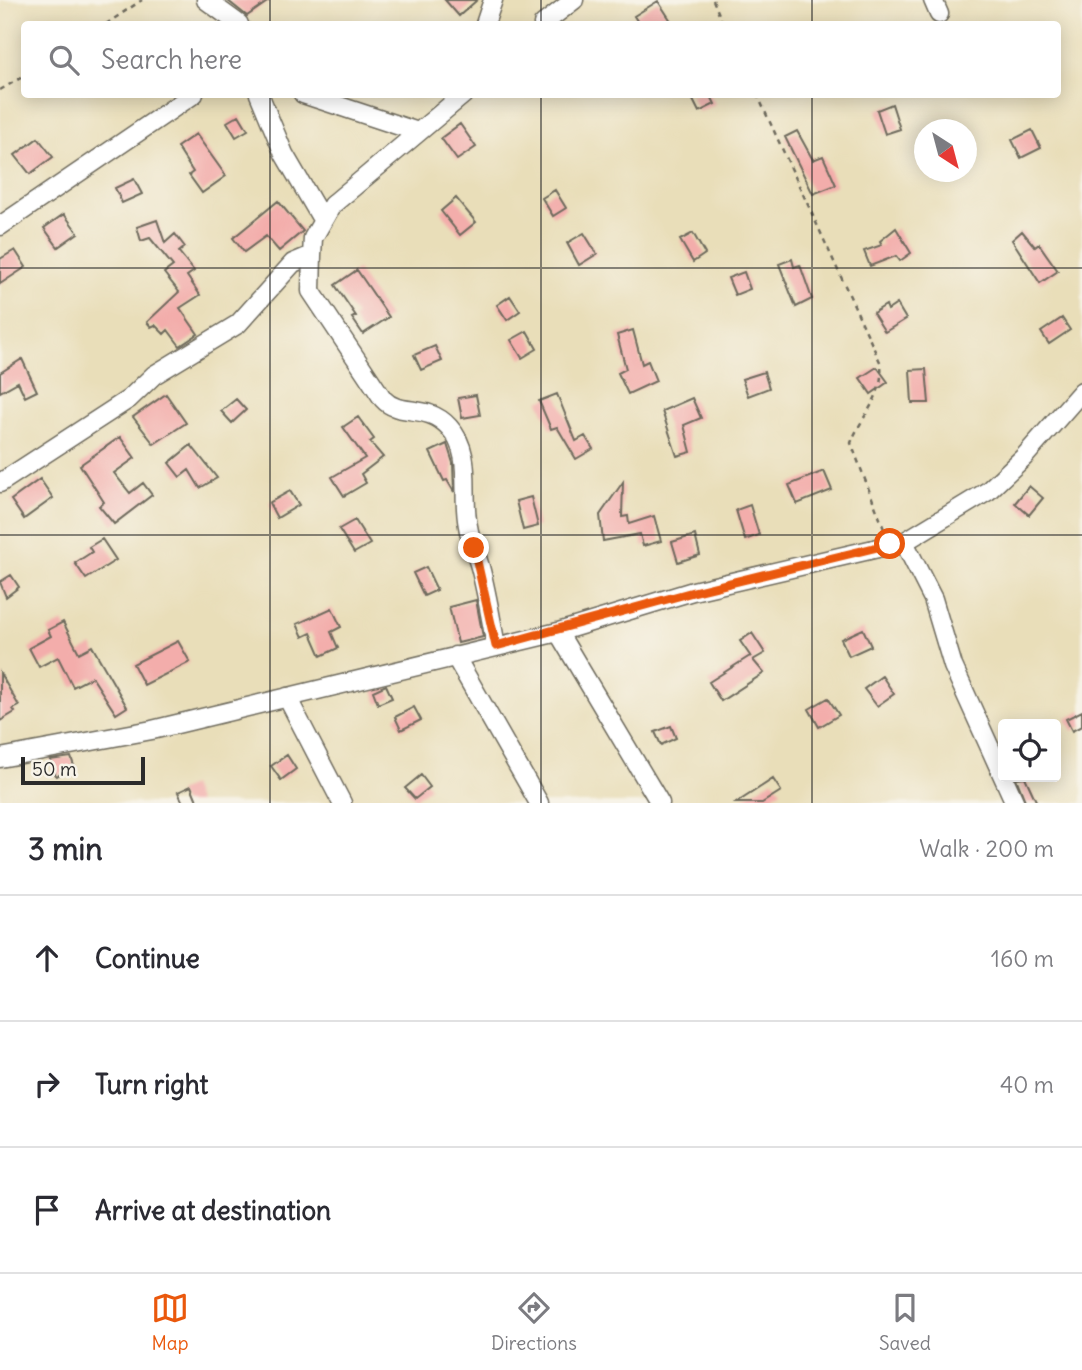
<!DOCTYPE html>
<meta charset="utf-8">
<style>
:root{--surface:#fff;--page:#f7f7f7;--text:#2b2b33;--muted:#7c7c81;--line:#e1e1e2;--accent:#ea580c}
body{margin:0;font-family:Delius,sans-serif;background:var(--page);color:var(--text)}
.controls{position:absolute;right:21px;bottom:21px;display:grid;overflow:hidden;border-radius:7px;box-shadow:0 4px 18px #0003}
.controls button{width:63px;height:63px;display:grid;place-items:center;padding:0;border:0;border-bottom:2px solid var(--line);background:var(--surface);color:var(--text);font:35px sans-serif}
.compass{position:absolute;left:914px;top:119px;width:63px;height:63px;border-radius:50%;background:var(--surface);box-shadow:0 4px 18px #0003;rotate:144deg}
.scale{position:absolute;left:21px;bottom:18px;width:124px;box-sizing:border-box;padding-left:7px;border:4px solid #2b2b2b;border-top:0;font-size:19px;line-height:24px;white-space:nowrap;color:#2b2b2b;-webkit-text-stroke:5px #f7f3e8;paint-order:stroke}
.stop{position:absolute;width:21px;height:21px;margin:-16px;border:5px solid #ea580c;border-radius:50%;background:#fff}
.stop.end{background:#ea580c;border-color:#fff;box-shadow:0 2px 7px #0008}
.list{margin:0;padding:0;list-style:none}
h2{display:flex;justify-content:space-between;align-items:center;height:91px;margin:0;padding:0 28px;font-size:30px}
h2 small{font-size:23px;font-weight:400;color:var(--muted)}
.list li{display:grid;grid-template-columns:46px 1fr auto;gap:21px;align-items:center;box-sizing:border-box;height:126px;padding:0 28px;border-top:2px solid var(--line)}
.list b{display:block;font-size:26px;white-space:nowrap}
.list em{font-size:23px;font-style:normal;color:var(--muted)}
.icon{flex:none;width:38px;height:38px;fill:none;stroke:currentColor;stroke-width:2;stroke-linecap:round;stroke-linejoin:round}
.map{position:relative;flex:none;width:1082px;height:803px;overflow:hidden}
.search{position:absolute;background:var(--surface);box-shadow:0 4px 18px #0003;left:21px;right:21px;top:21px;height:77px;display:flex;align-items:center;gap:18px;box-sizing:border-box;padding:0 24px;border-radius:7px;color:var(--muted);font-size:26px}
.sheet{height:469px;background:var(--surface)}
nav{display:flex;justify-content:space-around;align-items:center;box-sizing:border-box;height:98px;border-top:2px solid var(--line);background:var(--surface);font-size:19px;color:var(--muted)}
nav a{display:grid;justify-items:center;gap:4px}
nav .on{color:var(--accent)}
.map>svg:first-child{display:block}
</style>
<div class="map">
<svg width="1082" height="803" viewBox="0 0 1082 803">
<rect width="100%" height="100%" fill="#f7f3e8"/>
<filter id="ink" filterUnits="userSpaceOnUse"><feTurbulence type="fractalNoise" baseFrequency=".0143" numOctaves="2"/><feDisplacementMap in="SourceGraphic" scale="14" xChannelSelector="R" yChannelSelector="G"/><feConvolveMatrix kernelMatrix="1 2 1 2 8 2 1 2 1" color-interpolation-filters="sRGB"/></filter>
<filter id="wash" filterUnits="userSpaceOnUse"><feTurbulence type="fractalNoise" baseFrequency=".00686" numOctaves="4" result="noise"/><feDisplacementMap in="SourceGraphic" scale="28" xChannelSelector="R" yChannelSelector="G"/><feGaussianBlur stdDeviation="1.57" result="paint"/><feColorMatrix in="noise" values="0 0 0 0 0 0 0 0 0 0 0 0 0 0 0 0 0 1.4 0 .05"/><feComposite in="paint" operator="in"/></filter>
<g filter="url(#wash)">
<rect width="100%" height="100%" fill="#e9deb9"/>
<g id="blocks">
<path fill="#f3adab" d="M227,0H270L247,16Z
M445,0H477L459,16Z
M658,1L673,24H639L634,16Z
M690,94H710L715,104L699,112Z
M892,104L900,129L885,134L877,110Z
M239,115L248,130L236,137L227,122Z
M460,124L476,147L457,160L441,138Z
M1032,130L1041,148L1021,158L1012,140Z
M797,131L813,160L823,156L836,185L813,194L785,137Z
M196,134L226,176L202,193L189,175L193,172L177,147Z
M38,138L53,157L30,174L15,155Z
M134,179L142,194L122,203L115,188Z
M555,190L566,208L553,216L542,198Z
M456,198L476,222L460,235L441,211Z
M278,201L303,231L279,251L266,236L244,252L233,238Z
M64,214L78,233L58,247L44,228Z
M157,220L165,243L175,234L185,247L179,252L194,271L187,276L200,295L180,308L198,334L180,346L168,330L164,334L155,325L151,327L147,322L179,292L164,273L173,266L150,238L141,241L137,227Z
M896,228L911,253L900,261L896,256L870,266L864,251L882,245L880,241Z
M1022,231L1035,247L1039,244L1058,271L1040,283L1012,240Z
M584,233L597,254L579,265L567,243Z
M693,233L705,254L693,262L680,240Z
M15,250L26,267L0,284V259Z
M792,259L794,267L800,265L812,299L796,307L779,264Z
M357,270L389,317L363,334L352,318L356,316L335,285Z
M744,272L750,289L735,295L728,278Z
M510,296L520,311L507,320L497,305Z
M897,304L906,319L885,332L873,313L886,305L888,310Z
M1062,318L1070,330L1049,344L1041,332Z
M633,330L642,364L648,361L656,381L628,394L618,373L626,369L617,335Z
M527,331L537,349L522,358L511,340Z
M435,346L442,361L421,370L414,355Z
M22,359L37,391L25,397L18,382L0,392V373Z
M877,367L888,382L871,394L860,378Z
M926,369L929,403H912L910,370Z
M764,372L769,388L748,396L742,379Z
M166,394L186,423L154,444L133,417Z
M557,394L576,441L585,436L593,449L576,459L557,427L551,429L539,401Z
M476,395L480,415L462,418L458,398Z
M692,398L701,418L684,425L691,452L677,456L662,411Z
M236,399L246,410L232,423L221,411Z
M358,417L374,439L370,442L383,457L361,474L366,483L344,496L332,477L365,458L343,427Z
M120,437L135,458L114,473L130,493L143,483L152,495L114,524L99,506L104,502L80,465Z
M447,444L453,463L454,492L447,480L444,481L430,452Z
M191,445L217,478L200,488L189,470L180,477L169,463Z
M824,471L832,490L797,504L789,485Z
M40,479L53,498L24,519L11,500Z
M623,482L622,517L628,516L629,524L654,516L661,541L643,546L640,534L603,541L600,515Z
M1029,486L1043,498L1029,515L1015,503Z
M290,491L299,505L277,518L269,503Z
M531,497L538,526L523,530L516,501Z
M750,505L759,535L745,540L736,510Z
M355,520L370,544L354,553L339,529Z
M695,535L700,555L678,562L672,542Z
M102,539L116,560L86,579L75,563L92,552L89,547Z
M426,567L437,590L424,596L413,573Z
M11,575L19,587L6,597L0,582Z
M476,600L483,637L458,643L449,607Z
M332,608L341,627L331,632L338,648L321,656L311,633L303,637L297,624Z
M63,622L79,653L92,646L127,707L116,714L92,677L73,687L58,657L39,667L29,648L51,636L48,630Z
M863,629L871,646L849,656L841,639Z
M752,633L765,653L753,660L764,673L721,701L709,682L750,656L751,657L740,641Z
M178,641L190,662L144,685L133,664Z
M0,673L19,706L13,709L15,712L0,721Z
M882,676L894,694L877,706L864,689Z
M386,685L392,698L378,704L373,691Z
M828,698L839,715L819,727L809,709Z
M414,707L421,720L401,730L395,717Z
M1082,711V726L1072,731L1066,719Z
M671,726L676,738L661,745L655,732Z
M287,755L296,769L281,780L271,766Z
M71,757L75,769L56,776L50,760Z
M421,775L430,787L415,799L405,788Z
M1025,777L1037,803H1026L1016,778Z
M773,779L781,791L762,803H736Z
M191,786L198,803H183L178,792Z"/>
</g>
</g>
<g filter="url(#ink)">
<use href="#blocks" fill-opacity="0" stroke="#6e6a5d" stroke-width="2"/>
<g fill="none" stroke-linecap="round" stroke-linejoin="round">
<defs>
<path id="street" d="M206,0L239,24
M933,0L939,14
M485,24L493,0
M543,24L574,0
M259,94L284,154L323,221
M303,94L418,132
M0,226L194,94
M312,255L311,291L383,399C400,418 426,402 449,427C474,454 461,493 468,526C470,540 476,553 480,567C487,593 491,620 496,646
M0,483L129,399L154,375L238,324L293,263L312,255L313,238L332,205L464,94
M904,542L933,599L953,666L1015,803
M558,632L660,803
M455,656L539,803
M287,697L342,803
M0,758L152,730L558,632L693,591L904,542L988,491L1024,457L1082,391"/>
</defs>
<use href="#street" stroke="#6e6a5d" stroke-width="21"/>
<path stroke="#6e6a5d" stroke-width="2.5" stroke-dasharray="5 5" stroke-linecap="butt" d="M713,0L723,24
M106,24L142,0
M0,90L24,76
M757,94L881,364C884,398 862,414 851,443L884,529"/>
<use href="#street" stroke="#fff" stroke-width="18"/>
</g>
</g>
<g fill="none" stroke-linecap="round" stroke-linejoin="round" filter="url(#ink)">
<path stroke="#ea580c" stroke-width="9" d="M474,548L496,646L693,592L890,544"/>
</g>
<path fill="none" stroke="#2b2b2b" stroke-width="2" stroke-opacity="0.55" d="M270,0V24M541,0V24M812,0V24M270,94V803M541,94V803M812,94V803M0,268H1082M0,535H1082"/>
</svg>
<div class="controls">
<button><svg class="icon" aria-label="locate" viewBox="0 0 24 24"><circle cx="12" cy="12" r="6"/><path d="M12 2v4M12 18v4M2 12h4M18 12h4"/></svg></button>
</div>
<svg class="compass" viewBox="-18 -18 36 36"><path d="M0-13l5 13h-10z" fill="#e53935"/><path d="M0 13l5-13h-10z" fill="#7c7c81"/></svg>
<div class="scale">50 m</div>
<div class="stop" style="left:890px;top:544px"></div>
<div class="stop end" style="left:474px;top:548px"></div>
<div class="search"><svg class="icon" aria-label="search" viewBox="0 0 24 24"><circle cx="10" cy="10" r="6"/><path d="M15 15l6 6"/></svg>Search here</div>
</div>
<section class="sheet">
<h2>3 min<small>Walk · 200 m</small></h2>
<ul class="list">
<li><svg class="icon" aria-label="ahead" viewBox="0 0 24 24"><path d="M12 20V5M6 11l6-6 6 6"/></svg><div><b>Continue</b></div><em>160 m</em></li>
<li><svg class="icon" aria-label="right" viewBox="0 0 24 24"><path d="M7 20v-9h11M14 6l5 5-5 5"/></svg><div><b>Turn right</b></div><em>40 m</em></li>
<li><svg class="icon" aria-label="arrive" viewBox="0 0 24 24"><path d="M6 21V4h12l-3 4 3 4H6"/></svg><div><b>Arrive at destination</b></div></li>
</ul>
</section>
<nav>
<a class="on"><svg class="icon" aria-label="map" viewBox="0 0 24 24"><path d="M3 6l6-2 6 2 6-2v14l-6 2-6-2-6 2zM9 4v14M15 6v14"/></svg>Map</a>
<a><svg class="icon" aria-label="directions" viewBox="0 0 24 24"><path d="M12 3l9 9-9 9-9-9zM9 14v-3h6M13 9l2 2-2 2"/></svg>Directions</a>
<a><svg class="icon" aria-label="saved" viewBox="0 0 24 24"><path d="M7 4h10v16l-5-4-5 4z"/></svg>Saved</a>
</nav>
